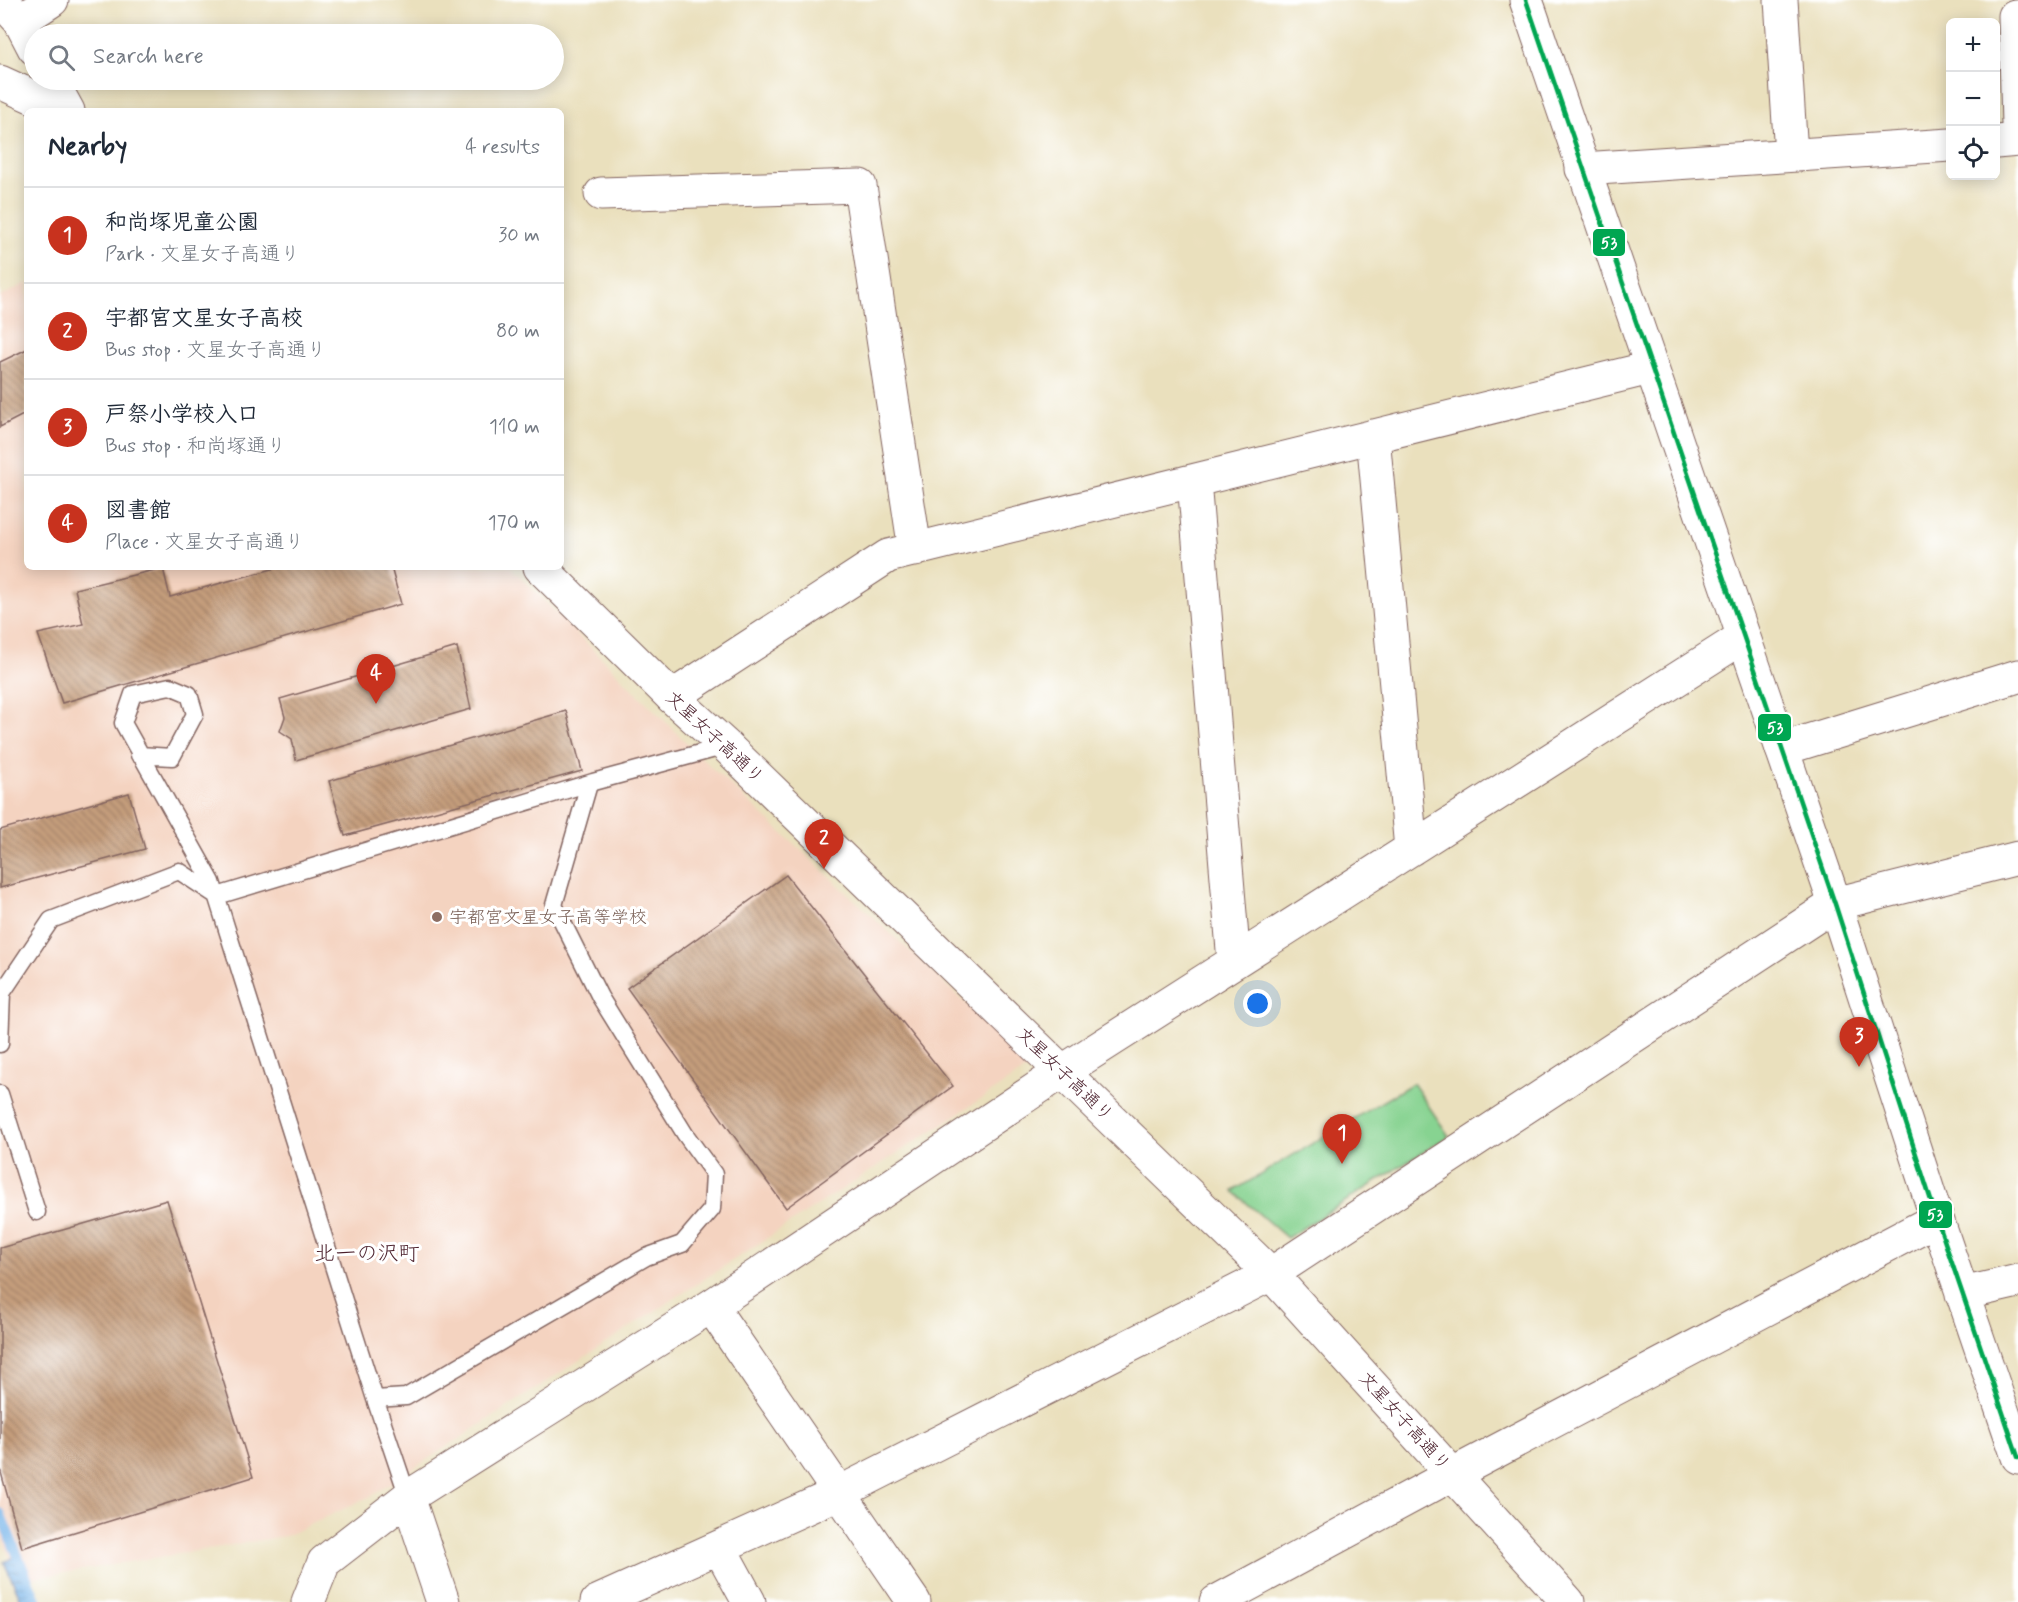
<!DOCTYPE html>
<meta charset="utf-8">
<style>
:root{--surface:#fff;--page:#f2f2f3;--text:#1f2937;--muted:#747a83;--line:#e0e1e3;--accent:#c8321e}
body{margin:0;font-family:Mynerve,"Klee One",sans-serif;background:var(--page);color:var(--text)}
.controls{position:absolute;right:18px;top:18px;display:grid;overflow:hidden;border-radius:9px;box-shadow:0 3px 15px #0003}
.controls button{width:54px;height:54px;display:grid;place-items:center;padding:0;border:0;border-bottom:2px solid var(--line);background:var(--surface);color:var(--text);font:30px sans-serif}
.you{position:absolute;left:1258px;top:1004px;width:21px;height:21px;margin:-15px;border:4px solid #fff;border-radius:50%;background:#1a73e8;box-shadow:0 0 0 9px #1a73e833}
.badge{display:grid;place-items:center;width:39px;height:39px;border-radius:50%;background:var(--accent);color:#fff;font-size:20px;font-weight:700}
.pin{position:absolute;translate:-50% -50px;filter:drop-shadow(0 2px 3px #0008)}
.pin::after{content:'';position:absolute;top:32px;width:21px;height:18px;background:inherit;clip-path:polygon(0 0,100% 0,50% 100%)}
.list{margin:0;padding:0;list-style:none}
h2{display:flex;justify-content:space-between;align-items:center;height:78px;margin:0;padding:0 24px;font-size:26px}
h2 small{font-size:20px;font-weight:400;color:var(--muted)}
.list li{display:grid;grid-template-columns:39px 1fr auto;gap:18px;align-items:center;box-sizing:border-box;height:96px;padding:0 24px;border-top:2px solid var(--line)}
.list b{display:block;font-size:22px;white-space:nowrap}
.list p{margin:0;font-size:20px;white-space:nowrap;color:var(--muted)}
.list em{font-size:20px;font-style:normal;color:var(--muted)}
.icon{flex:none;width:33px;height:33px;fill:none;stroke:currentColor;stroke-width:2;stroke-linecap:round;stroke-linejoin:round}
.map{position:relative;flex:none;width:2018px;height:1602px;overflow:hidden}
.search{position:absolute;background:var(--surface);box-shadow:0 3px 15px #0003;left:24px;top:24px;width:540px;height:66px;display:flex;align-items:center;gap:15px;box-sizing:border-box;padding:0 21px;border-radius:33px;color:var(--muted);font-size:22px}
.panel{position:absolute;background:var(--surface);box-shadow:0 3px 15px #0003;left:24px;top:108px;width:540px;height:462px;border-radius:9px}
.map>svg:first-child{display:block}
</style>
<div class="map">
<svg width="2018" height="1602" viewBox="0 0 2018 1602">
<defs>
<pattern id="water-rules" width="6" height="5" patternUnits="userSpaceOnUse" patternTransform="scale(1.5)"><rect width="6" height="5" fill="#76b4e9"/><path d="M0 2.5h6" fill="none" stroke="#6392bd"/></pattern>
<pattern id="building-back-hatch" width="6" height="6" patternUnits="userSpaceOnUse" patternTransform="scale(1.5)"><rect width="6" height="6" fill="#c49d7c"/><path d="M-1 5l2 2M0 0l6 6M5-1l2 2" fill="none" stroke="#a17f66"/></pattern>
</defs>
<rect width="100%" height="100%" fill="#fff"/>
<filter id="ink" filterUnits="userSpaceOnUse"><feTurbulence type="fractalNoise" baseFrequency=".0167" numOctaves="2"/><feDisplacementMap in="SourceGraphic" scale="12" xChannelSelector="R" yChannelSelector="G"/><feConvolveMatrix kernelMatrix="1 2 1 2 8 2 1 2 1" color-interpolation-filters="sRGB"/></filter>
<filter id="wash" filterUnits="userSpaceOnUse"><feTurbulence type="fractalNoise" baseFrequency=".008" numOctaves="4" result="noise"/><feDisplacementMap in="SourceGraphic" scale="24" xChannelSelector="R" yChannelSelector="G"/><feGaussianBlur stdDeviation="1.35" result="paint"/><feColorMatrix in="noise" values="0 0 0 0 0 0 0 0 0 0 0 0 0 0 0 0 0 1.4 0 .05"/><feComposite in="paint" operator="in"/></filter>
<g filter="url(#wash)">
<rect width="100%" height="100%" fill="#eae0bd"/>
<path fill="#f4d3c0" d="M27,283V567H510L713,769L1033,1065L371,1496L286,1536L20,1580L0,1535V297Z"/>
<path fill="#87d391" stroke="#68795e" stroke-width="1.5" d="M1413,1083L1449,1136L1287,1238L1233,1191Z"/>
<path fill="url(#water-rules)" stroke="#606a8a" stroke-width="1.5" d="M16,1556L35,1602H22L4,1562Z"/>
<g fill="none" stroke-linecap="round" stroke-linejoin="round">
<path stroke="#76b4e9" stroke-width="10" d="M0,1513L37,1602"/>
</g>
<g id="blocks">
<path fill="url(#building-back-hatch)" d="M27,349V413L0,427V362Z
M280,567H391L401,604L62,703L38,634L83,624L75,589L163,568L170,597Z
M457,647L471,709L296,760L292,739L280,731L285,717L280,699Z
M566,711L582,771L345,836L329,781Z
M129,793L145,849L0,888V830Z
M786,875L953,1086L786,1208L627,988Z
M167,1200L253,1477L22,1548L0,1469V1248Z"/>
</g>
</g>
<g filter="url(#ink)">
<use href="#blocks" fill-opacity="0" stroke="#82635e" stroke-width="1.5"/>
<g fill="none" stroke-linecap="round" stroke-linejoin="round">
<defs>
<path id="lane" d="M139,755L172,757L195,714L189,694L170,686L133,694L123,723L212,882L375,1399L408,1497
M0,1044L2,993L51,920L179,871L217,896L593,782L726,746
M0,1094L37,1212
M375,1399L406,1397L646,1257L682,1244L712,1209L714,1174L685,1134L600,997L554,905L589,784"/>
<path id="street" d="M1,0L20,21L34,48
M1781,0L1791,154
M2015,16L2018,125
M20,21L52,0
M51,80L68,111
M1996,142L2018,140
M1582,169L1950,145
M601,194L860,186L915,550
M1373,436L1411,849
M1194,481L1234,962
M672,697L888,556L1650,368
M1782,749L2018,676
M711,1306L914,1602
M408,1497L443,1602
M719,1547L749,1602
M308,1602L324,1562L408,1497L711,1306L1063,1071L1743,637
M597,1602L839,1493L1271,1274L1835,904L2018,858
M1216,1602L1453,1474L1937,1219"/>
<path id="secondary" d="M1526,0L1835,904L1937,1219L2018,1457
M0,82L64,111
M540,567L672,697L726,746L1271,1274L1568,1602
M1962,1294L2018,1281"/>
</defs>
<use href="#lane" stroke="#82635e" stroke-width="19"/>
<use href="#street" stroke="#82635e" stroke-width="35"/>
<use href="#secondary" stroke="#82635e" stroke-width="35"/>
<use href="#lane" stroke="#fff" stroke-width="16"/>
<use href="#street" stroke="#fff" stroke-width="33"/>
<use href="#secondary" stroke="#fff" stroke-width="33"/>
<defs>
<path id="bus-1" d="M1526,0L1835,904L1937,1219L2018,1457"/>
</defs>
<use href="#bus-1" stroke="#fff" stroke-width="9"/>
<use href="#bus-1" stroke="#00a651" stroke-width="4.5"/>
</g>
</g>
<circle fill="#8d6e63" stroke="#fff" stroke-width="2" cx="437" cy="917" r="6"/>
<g text-anchor="middle" stroke-width="6" stroke-linejoin="round" paint-order="stroke">
<g font-size="18" fill="#4a1f2b" stroke="#fff">
<text transform="translate(715 737) rotate(43)" y="6">文星女子高通り</text>
<text transform="translate(1065 1074) rotate(44)" y="6">文星女子高通り</text>
<text transform="translate(1405 1421) rotate(48)" y="6">文星女子高通り</text>
</g>
<g font-size="18" fill="#785e54" stroke="#fff" text-anchor="start">
<text x="449" y="923">宇都宮文星女子高等学校</text>
</g>
<g font-size="21" fill="#4a1f2b" stroke="#fff">
<text x="367" y="1260">北一の沢町</text>
</g>
</g>
<g stroke="#fff" stroke-width="2">
<rect x="1592" y="228" width="34" height="29" rx="6" fill="#00a651"/>
<rect x="1757" y="713" width="35" height="29" rx="6" fill="#00a651"/>
<rect x="1918" y="1200" width="35" height="29" rx="6" fill="#00a651"/>
</g>
<g font-size="16" text-anchor="middle" font-weight="bold" fill="#fff">
<text x="1609" y="248">53</text>
<text x="1775" y="733">53</text>
<text x="1935" y="1220">53</text>
</g>
</svg>
<div class="controls">
<button>+</button>
<button>−</button>
<button><svg class="icon" aria-label="locate" viewBox="0 0 24 24"><circle cx="12" cy="12" r="6"/><path d="M12 2v4M12 18v4M2 12h4M18 12h4"/></svg></button>
</div>
<div class="you"></div>
<div class="pin badge" style="left:1342px;top:1164px">1</div>
<div class="pin badge" style="left:824px;top:869px">2</div>
<div class="pin badge" style="left:1859px;top:1067px">3</div>
<div class="pin badge" style="left:376px;top:704px">4</div>
<div class="search"><svg class="icon" aria-label="search" viewBox="0 0 24 24"><circle cx="10" cy="10" r="6"/><path d="M15 15l6 6"/></svg>Search here</div>
<section class="panel">
<h2>Nearby<small>4 results</small></h2>
<ul class="list">
<li><span class="badge">1</span><div><b>和尚塚児童公園</b><p>Park · 文星女子高通り</p></div><em>30 m</em></li>
<li><span class="badge">2</span><div><b>宇都宮文星女子高校</b><p>Bus stop · 文星女子高通り</p></div><em>80 m</em></li>
<li><span class="badge">3</span><div><b>戸祭小学校入口</b><p>Bus stop · 和尚塚通り</p></div><em>110 m</em></li>
<li><span class="badge">4</span><div><b>図書館</b><p>Place · 文星女子高通り</p></div><em>170 m</em></li>
</ul>
</section>
</div>
